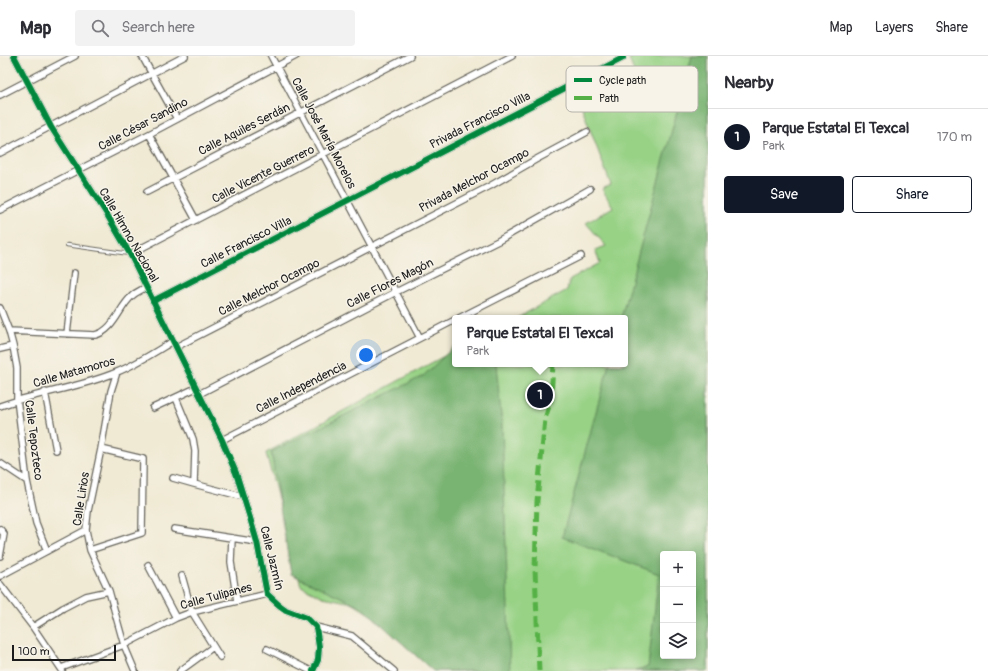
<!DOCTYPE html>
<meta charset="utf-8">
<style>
:root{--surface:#fff;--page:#f2f2f3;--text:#2b2b33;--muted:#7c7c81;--line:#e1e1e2;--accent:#111827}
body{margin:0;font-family:Pangolin,sans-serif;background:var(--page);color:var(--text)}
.controls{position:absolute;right:12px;bottom:12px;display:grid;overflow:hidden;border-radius:4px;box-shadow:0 2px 6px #0003}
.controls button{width:36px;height:36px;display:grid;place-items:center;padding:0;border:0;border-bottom:1px solid var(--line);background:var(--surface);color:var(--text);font:20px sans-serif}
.scale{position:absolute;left:12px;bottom:10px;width:104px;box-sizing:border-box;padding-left:4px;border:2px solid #1c1c1c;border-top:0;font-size:11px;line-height:14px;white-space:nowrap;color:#1c1c1c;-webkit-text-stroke:3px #f7f3e8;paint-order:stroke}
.you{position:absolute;left:366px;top:299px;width:14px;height:14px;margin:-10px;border:3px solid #fff;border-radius:50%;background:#1a73e8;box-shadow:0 0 0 6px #1a73e833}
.badge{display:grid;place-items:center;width:26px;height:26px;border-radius:50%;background:var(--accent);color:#fff;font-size:13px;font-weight:700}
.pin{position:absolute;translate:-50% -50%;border:2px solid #fff;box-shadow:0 1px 4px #0006}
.popup{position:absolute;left:452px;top:259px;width:176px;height:52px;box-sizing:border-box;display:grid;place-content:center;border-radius:4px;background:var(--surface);filter:drop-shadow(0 1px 3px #0005);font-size:13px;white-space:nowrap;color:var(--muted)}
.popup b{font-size:15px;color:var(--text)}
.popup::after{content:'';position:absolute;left:50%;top:100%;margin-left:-8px;border:8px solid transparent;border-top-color:var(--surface)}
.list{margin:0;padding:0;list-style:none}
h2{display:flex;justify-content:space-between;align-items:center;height:52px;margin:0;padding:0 16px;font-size:17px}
h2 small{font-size:13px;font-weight:400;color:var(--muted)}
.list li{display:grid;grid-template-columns:26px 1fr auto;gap:12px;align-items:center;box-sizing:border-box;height:56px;padding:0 16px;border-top:1px solid var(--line)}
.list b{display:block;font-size:15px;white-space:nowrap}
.list p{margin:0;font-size:13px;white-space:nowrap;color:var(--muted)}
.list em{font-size:13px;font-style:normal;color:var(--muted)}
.actions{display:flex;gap:8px;padding:12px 16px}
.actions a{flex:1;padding:9px 0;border:1px solid var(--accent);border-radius:4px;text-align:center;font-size:14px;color:var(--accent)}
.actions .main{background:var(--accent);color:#fff}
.icon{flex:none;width:22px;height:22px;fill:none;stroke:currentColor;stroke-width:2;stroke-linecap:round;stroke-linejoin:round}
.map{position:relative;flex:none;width:708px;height:615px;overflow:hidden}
header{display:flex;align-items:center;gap:24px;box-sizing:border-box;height:56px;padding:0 20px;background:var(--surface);border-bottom:1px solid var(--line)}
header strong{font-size:19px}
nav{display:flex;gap:22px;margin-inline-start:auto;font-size:14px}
.search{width:280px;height:36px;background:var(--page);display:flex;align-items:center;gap:10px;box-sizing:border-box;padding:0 14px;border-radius:4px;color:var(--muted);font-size:15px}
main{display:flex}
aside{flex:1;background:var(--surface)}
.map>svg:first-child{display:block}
</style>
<header>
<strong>Map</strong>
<div class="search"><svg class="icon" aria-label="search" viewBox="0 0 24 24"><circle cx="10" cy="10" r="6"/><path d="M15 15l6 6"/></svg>Search here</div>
<nav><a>Map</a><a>Layers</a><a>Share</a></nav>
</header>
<main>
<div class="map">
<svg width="708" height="615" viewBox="0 0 708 615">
<rect width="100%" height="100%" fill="#f7f3e8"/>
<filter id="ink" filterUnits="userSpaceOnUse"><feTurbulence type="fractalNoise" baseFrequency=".025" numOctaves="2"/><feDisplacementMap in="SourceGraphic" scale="8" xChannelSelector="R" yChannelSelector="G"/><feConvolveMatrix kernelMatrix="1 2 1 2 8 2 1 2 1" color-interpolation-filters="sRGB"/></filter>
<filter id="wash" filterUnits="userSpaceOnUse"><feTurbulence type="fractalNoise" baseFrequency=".012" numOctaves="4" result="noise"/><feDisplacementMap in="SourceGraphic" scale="16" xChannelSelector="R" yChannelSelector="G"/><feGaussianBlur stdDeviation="0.9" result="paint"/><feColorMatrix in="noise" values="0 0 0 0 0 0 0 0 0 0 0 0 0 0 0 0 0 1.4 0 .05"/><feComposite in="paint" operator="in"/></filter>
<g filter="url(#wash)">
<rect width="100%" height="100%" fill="#f0ead4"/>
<path fill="#97d285" stroke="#5a7750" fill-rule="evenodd" d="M637,0H708V615H436L399,577L352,547L323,541L301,530L266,397L455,294V308H625V262H517L567,234L570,223L600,207L595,194L606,190L586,167L613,151L602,133L611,129L582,52L637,23L629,3ZM663,498H693V600H663Z"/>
<path fill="#79b472" stroke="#4a6847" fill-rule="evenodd" d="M692,0H708V615H635L648,611L659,518L562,481L609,308H625V262H621ZM663,498H693V600H663Z
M455,290V308H496L502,369L510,615H433L362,551L291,518L271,396L423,320Z"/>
</g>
<g filter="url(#ink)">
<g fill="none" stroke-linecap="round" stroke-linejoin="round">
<defs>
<path id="service" d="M67,189L130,198"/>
<path id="minor" d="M14,0L51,71L106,157L130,198L222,384L236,417L250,462L257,486L267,538L279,549L286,554L307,562L316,571L319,591L318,604L313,615
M142,0L177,63
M271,0L420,282
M0,39L75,0
M149,78L196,164
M0,97L185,0
M147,136L410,0
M0,154L149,78L296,0
M130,198L512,0
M153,245L623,2
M0,252L9,275L13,290L17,312V343L27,425L36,467L47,495
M459,262L581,200
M9,275L95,279C114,275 119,251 132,240C136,236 142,234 146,231
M67,278L74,217
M176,291L490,130L535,104L587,76
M0,293L13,290
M117,316L111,335L101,393L88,455L86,474L90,494L109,535L124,589L135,615
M45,336L56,394
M199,338L396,236L498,185L590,133
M176,342L193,383L195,395L194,428
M0,350C38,336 80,332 117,316C137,308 155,296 173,285
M153,352L196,332
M222,384L455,264
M0,407L27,425
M173,422L194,428L244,441
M0,473L4,478L0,500
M174,473L257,486
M232,482L231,506L237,545
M90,494L142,477L143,403L101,393
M148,509L176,562
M0,520L86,474
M182,520L192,556L220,601
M0,528L33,571L62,614
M33,571L63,552L86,540L109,535
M316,571L352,580L394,615
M267,593L311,615
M61,612L124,589L176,562L192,556L267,538
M180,615L213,591"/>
</defs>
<use href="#service" stroke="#66645c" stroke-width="4.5"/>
<use href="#minor" stroke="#66645c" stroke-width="8"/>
<use href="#service" stroke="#fff" stroke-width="2.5"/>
<use href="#minor" stroke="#fff" stroke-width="5.5"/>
<path stroke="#55b145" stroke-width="5" stroke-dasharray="10 5" stroke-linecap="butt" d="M539,615L535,513L537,445L545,363L551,344L553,308"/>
<defs>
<path id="cycleway" d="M14,0L51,71L106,157L130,198L222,384L236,417L250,462L257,486L267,538L279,549L286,554L307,562L316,571L319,591L318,604L313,615
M153,245L623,2"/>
</defs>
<use href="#cycleway" stroke="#f7f3e8" stroke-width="8"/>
<use href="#cycleway" stroke="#00873e" stroke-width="6"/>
</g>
</g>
<g text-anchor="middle" stroke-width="3" stroke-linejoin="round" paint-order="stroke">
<g font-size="12" fill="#1c1c1c" stroke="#f7f3e8">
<text transform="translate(480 64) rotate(-27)" y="4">Privada Francisco Villa</text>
<text transform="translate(143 68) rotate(-28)" y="4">Calle César Sandino</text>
<text transform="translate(244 73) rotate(-27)" y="4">Calle Aquiles Serdán</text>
<text transform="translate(324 77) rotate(62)" y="4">Calle José María Morelos</text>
<text transform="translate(263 118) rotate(-27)" y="4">Calle Vicente Guerrero</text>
<text transform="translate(474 124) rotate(-28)" y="4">Privada Melchor Ocampo</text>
<text transform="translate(129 179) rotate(60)" y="4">Calle Himno Nacional</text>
<text transform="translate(246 186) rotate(-27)" y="4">Calle Francisco Villa</text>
<text transform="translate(390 227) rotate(-27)" y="4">Calle Flores Magón</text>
<text transform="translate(269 231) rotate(-27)" y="4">Calle Melchor Ocampo</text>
<text transform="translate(74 316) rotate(-16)" y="4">Calle Matamoros</text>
<text transform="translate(301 331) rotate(-27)" y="4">Calle Independencia</text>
<text transform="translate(34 384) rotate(83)" y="4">Calle Tepozteco</text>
<text transform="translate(81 443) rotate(-81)" y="4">Calle Lirios</text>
<text transform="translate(272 502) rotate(76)" y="4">Calle Jazmín</text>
<text transform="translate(216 540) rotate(-15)" y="4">Calle Tulipanes</text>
</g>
</g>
<rect x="566" y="10" width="132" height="46" rx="6" fill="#f7f3e8" stroke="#b5b2ab" stroke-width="1"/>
<rect x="574" y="22" width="18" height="4" fill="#00873e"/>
<rect x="574" y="40" width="18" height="4" fill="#55b145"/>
<g font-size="11" fill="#1c1c1c">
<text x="599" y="28">Cycle path</text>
<text x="599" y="46">Path</text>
</g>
</svg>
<div class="controls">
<button>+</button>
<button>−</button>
<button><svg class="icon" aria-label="layers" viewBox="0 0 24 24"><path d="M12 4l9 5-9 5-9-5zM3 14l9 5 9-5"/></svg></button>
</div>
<div class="scale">100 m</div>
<div class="you"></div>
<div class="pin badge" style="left:540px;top:339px">1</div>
<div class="popup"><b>Parque Estatal El Texcal</b>Park</div>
</div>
<aside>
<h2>Nearby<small></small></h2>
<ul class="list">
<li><span class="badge">1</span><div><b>Parque Estatal El Texcal</b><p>Park</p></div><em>170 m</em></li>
</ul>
<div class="actions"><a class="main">Save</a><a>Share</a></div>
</aside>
</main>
